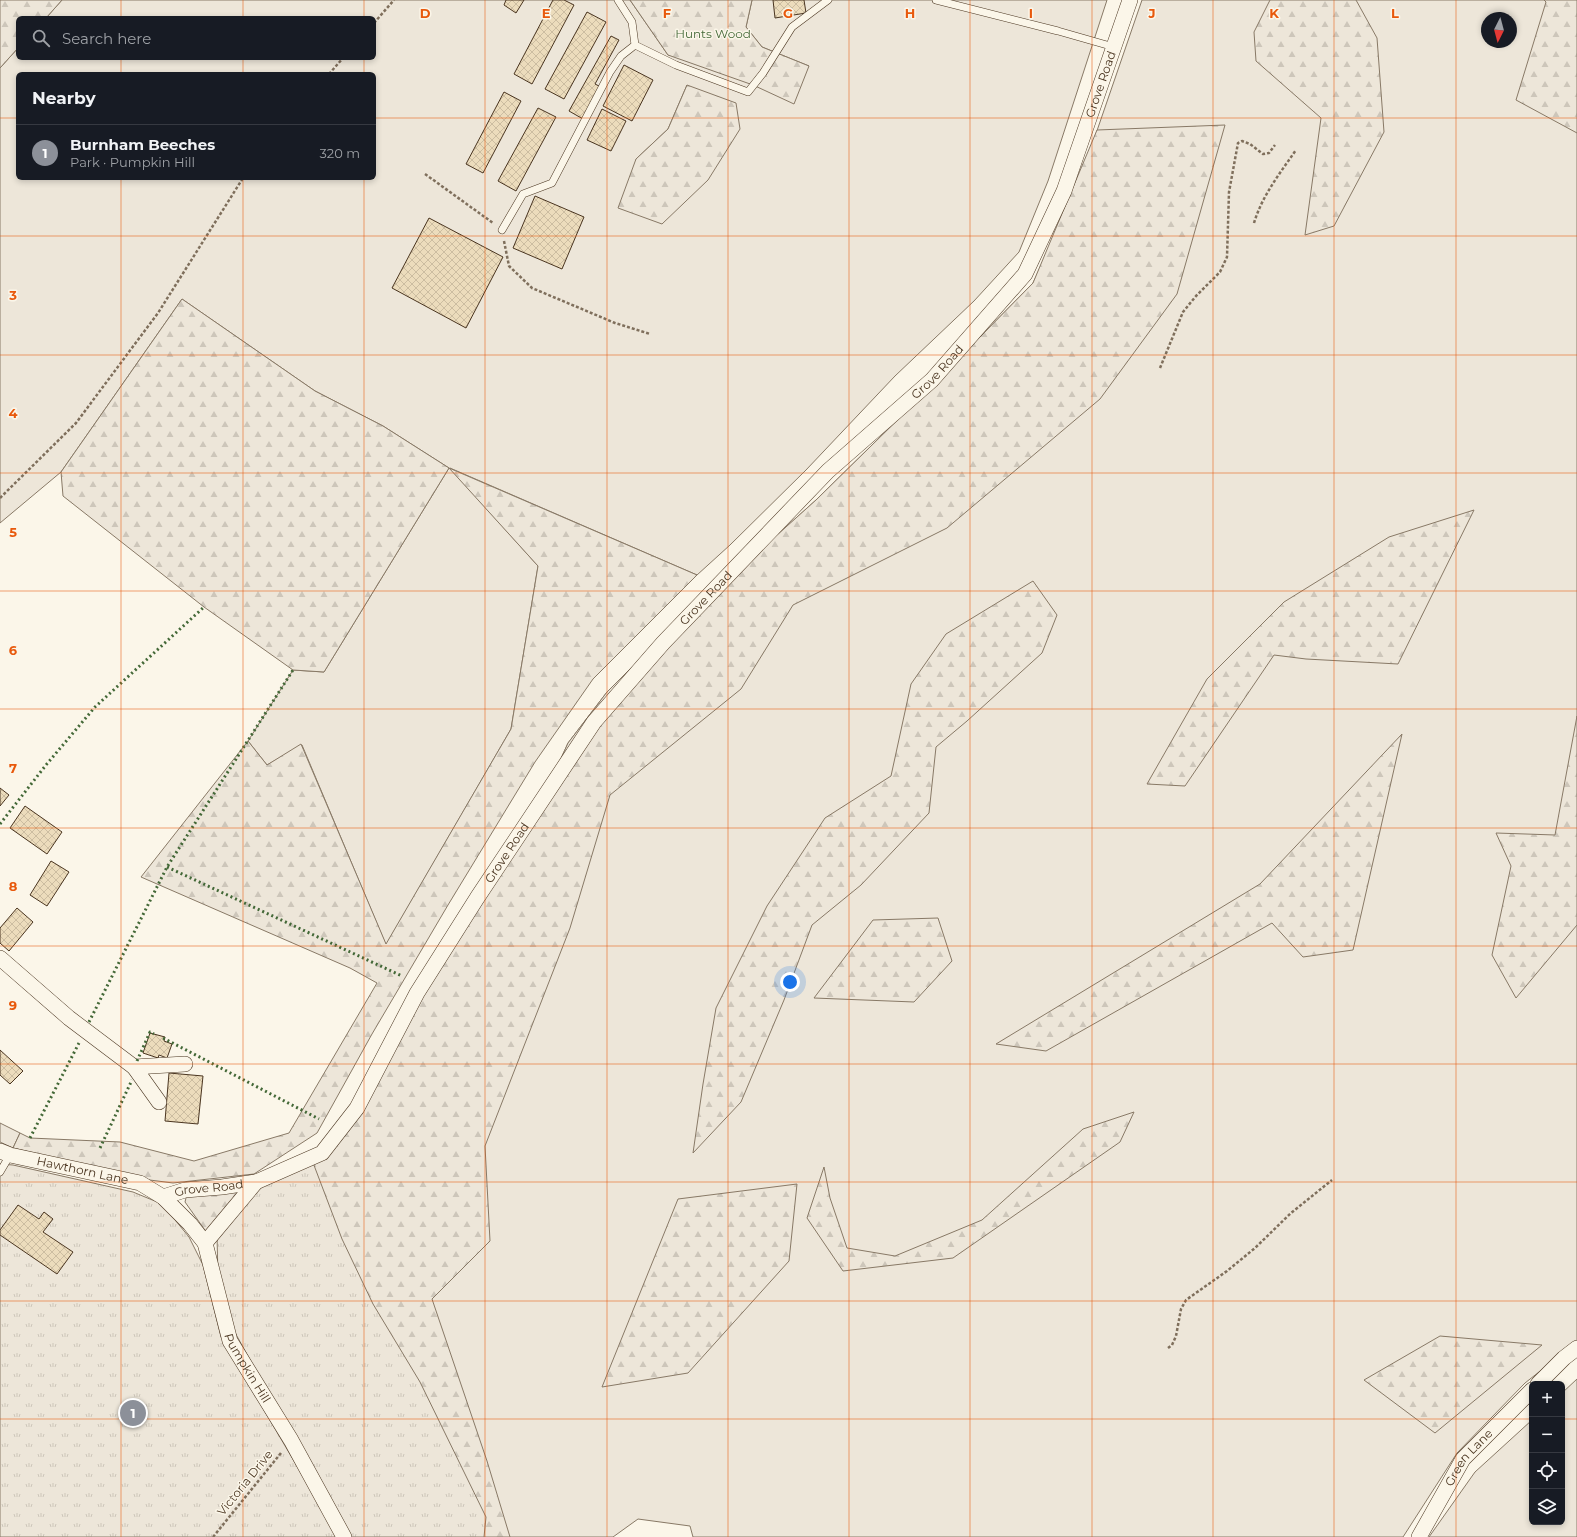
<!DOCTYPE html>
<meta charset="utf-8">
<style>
:root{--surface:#171b24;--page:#242831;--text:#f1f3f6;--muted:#9ea1a6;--line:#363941;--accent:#8c9099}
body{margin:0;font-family:Montserrat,sans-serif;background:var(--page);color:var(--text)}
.controls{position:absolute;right:12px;bottom:12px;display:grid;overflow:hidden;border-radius:6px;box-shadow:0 2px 6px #0003}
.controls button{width:36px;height:36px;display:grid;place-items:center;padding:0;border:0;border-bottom:1px solid var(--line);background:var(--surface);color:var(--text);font:20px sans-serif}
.compass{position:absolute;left:1481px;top:12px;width:36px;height:36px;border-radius:50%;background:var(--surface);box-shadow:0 2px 6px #0003;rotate:186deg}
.you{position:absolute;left:790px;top:982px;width:14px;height:14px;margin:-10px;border:3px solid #fff;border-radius:50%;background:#1a73e8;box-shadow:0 0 0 6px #1a73e833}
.badge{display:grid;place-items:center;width:26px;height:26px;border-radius:50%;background:var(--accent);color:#fff;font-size:13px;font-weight:700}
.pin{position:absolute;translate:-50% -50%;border:2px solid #fff;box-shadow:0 1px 4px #0006}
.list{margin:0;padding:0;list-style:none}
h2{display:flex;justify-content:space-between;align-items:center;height:52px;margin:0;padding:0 16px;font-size:17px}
h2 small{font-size:13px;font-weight:400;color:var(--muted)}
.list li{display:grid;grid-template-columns:26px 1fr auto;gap:12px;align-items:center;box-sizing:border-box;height:56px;padding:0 16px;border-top:1px solid var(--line)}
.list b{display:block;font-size:15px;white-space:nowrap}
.list p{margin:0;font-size:13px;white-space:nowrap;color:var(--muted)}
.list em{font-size:13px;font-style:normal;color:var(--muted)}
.icon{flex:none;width:22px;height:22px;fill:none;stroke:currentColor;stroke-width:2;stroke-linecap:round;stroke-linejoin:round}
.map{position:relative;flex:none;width:1577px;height:1537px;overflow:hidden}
.search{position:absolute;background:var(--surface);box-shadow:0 2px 6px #0003;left:16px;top:16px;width:360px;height:44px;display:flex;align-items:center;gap:10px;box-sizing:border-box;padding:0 14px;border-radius:6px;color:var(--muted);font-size:15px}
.panel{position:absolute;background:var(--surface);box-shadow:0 2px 6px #0003;left:16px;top:72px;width:360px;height:108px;border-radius:6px}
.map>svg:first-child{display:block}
</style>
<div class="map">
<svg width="1577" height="1537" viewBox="0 0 1577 1537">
<defs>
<pattern id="forest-firs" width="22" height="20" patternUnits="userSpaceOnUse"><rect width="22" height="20" fill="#ede6d9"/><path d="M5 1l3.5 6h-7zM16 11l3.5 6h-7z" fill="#cdc6ba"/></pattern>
<pattern id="park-tufts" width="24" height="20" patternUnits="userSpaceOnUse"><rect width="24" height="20" fill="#ede6d9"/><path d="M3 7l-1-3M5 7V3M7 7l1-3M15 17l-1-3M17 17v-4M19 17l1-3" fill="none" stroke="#cdc6ba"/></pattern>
<pattern id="building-cross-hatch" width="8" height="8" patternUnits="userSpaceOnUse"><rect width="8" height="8" fill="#ecdcbc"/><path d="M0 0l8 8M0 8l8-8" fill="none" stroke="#ccbda1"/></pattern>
</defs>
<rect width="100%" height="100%" fill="#fbf6e9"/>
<path fill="#ede6d9" stroke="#887966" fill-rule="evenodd" d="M62,0H630L668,55L809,66L762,47L746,27L752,0H1107L1048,181L1019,252L974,301L895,376L806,470L730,545L697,575L450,468L538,566L511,729L386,945L302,745L267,765L248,741L293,670L324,672L449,468L383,426L315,391L182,299L61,472L0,523V68L18,48V58H374V18H46ZM18,74H374V178H18ZM687,85L662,223L636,159L668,129Z
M1142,0H1577V1342L1525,1383L1457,1453L1403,1537H693L690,1526L638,1519L613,1537H484L340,1141L535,816L568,743L607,692L648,651L816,500L924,394L1033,283L1080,180ZM1487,18H1511V42H1487Z
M0,1123L20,1133L13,1148L0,1142Z
M1577,1379V1537H1429L1475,1472L1532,1420V1522H1562V1393Z"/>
<path fill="url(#forest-firs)" stroke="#887966" d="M0,0H62L46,18H18V48L0,68Z
M630,0H752L746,27L762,47L809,66L794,104L753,85L668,55Z
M1270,0H1356L1377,38L1384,132L1334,226L1305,235L1321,118L1256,61L1254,32Z
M1544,0H1577V133L1516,100L1546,2Z
M687,85L736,103L740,129L708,180L662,224L618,208L636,159L668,129Z
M1225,125L1177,294L1100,399L947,528L793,605L741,689L610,795L570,928L485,1146L490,1241L432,1299L487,1461L510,1537H348L256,1189L340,1141L390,1034L535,816L568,743L607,692L648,651L816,500L924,394L1033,283L1097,130Z
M182,299L315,391L383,426L449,468L697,575L593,679L535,762L448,905L372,1034L317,1133L254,1174L173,1183L142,1179L13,1148L20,1133L30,1138L120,1142L194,1161L289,1133L377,983L350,968L141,877L248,741L267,765L301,744L386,944L511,729L538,566L449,468L324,672L293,670L204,607L63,496L61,472Z
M1474,510L1398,664L1306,659L1274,655L1185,786L1147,784L1207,679L1284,602L1389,537Z
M1033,581L1057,615L1042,653L967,721L936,747L929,813L861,885L812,925L784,1000L741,1102L693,1153L703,1084L716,1008L767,906L825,818L891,776L911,684L946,634Z
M1577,716V925L1516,998L1492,955L1511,866L1496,833L1555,835Z
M1402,734L1353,950L1303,957L1272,923L1046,1051L996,1044L1260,884Z
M938,918L952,961L914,1002L814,998L873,920Z
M1134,1112L1120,1142L953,1258L843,1271L807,1218L824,1167L830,1198L847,1248L895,1256L982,1220L1083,1129Z
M797,1184L789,1261L688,1373L602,1387L678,1199Z
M241,1190L207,1233L185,1202L187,1194Z
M1440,1336L1542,1345L1435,1433L1364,1380Z"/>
<path fill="url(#park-tufts)" stroke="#887966" d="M312,1160L342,1239L373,1304L420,1382L486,1517L484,1537H348L233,1329L218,1279L217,1235L256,1189Z
M0,1164L13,1165L133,1192L162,1204L189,1237L203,1265L221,1337L311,1490L336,1537H0Z"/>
<path fill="url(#building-cross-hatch)" stroke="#4a3520" d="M506,0H524L516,13L504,5Z
M553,0H564L574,5L532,84L514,74Z
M773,0H804L806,13L775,18Z
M587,12L606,22L564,99L545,89Z
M611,36L619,40L595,84L601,87L583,119L569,111Z
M624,65L653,80L632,121L603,106Z
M504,92L521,101L483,173L466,164Z
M538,108L556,117L516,191L498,181Z
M602,109L626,121L611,151L587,140Z
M535,196L584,217L562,269L513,248Z
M429,218L503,257L466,328L392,288Z
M0,788L9,795L0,806Z
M25,806L62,832L47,854L10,828Z
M51,861L69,872L47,906L30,895Z
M17,908L33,922L9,951L0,943V928Z
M150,1033L165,1037L164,1041L172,1044L167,1058L159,1055L158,1058L143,1053Z
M0,1050L23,1071L10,1084L0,1075Z
M169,1073L203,1076L198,1124L165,1121Z
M18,1205L39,1219L44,1212L53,1219L43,1232L73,1252L57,1274L0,1235V1230Z"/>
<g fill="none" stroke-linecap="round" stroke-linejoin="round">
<defs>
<path id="service" d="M618,0L632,22L635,45L676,65L748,92L763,73L792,27L828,0
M936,0L1058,31L1114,47
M502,230L523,194L552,183L610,72L621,56L635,45
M0,1172L10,1155"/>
<g id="minor">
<path d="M0,958L69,1018L134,1067"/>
<path d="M159,1102L134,1067L185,1064"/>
<path id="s1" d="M0,1151L10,1155L140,1183L163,1197L190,1224L205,1243L230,1341L291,1440L344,1537"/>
<path id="s2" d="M163,1197L185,1190L222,1187L256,1182L322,1153L357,1108L417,993L477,898L594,722L663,643L828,471L932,380L1025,274L1064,191L1130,0"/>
<path d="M205,1243L256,1182"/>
<path d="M1538,1384L1564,1358L1577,1348"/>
<path id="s3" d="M1419,1537L1463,1459L1532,1390"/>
</g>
</defs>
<use href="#service" stroke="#4a3520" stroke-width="8"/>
<use href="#minor" stroke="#4a3520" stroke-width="16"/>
<path stroke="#7f6f5c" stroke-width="2.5" stroke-dasharray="3 2" stroke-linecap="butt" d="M374,23L394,0
M329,74L343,58
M425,174L493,223
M1254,223C1262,196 1280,173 1296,150
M504,241L509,266L532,288L615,323L650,334
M1160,368L1183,312L1196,296L1220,272L1227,257L1229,192L1238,143L1242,141L1250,144L1263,154L1269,153L1275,145
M0,498L76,423L158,313L243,178
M1168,1348L1172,1345L1176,1336L1181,1309L1186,1300L1227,1271L1255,1248L1291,1213L1332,1180
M213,1537L281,1453"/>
<use href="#service" stroke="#fbf6e9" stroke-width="7"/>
<use href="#minor" stroke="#fbf6e9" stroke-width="15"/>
<path stroke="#436837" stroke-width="3" stroke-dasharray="2 3" stroke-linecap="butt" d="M0,824L46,765L95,707L204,607
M167,867L402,976
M89,1022L167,867L293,670
M163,1038L319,1119
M137,1061L150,1032L154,1034
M30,1138L79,1043
M100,1148L132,1080"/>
</g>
<path fill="none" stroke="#e8590c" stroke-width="1" stroke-opacity="0.55" d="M121,0V18M243,0V18M364,0V18M485,0V1537M607,0V1537M728,0V1537M849,0V1537M970,0V1537M1092,0V1537M1213,0V1537M1334,0V1537M1456,0V1537M121,58V74M243,58V74M364,58V74M0,118H18M374,118H1577M121,178V1537M243,178V1537M364,178V1537M0,236H1577M0,355H1577M0,473H1577M0,591H1577M0,709H1577M0,828H1577M0,946H1577M0,1064H1577M0,1182H1577M0,1301H1577M0,1419H1532M1562,1419H1577"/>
<g text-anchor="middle" stroke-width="3" stroke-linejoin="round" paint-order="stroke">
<g font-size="12" fill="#436837" stroke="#fbf6e9">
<text x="713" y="38">Hunts Wood</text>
</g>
<g font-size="12" fill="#4a3520" stroke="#fbf6e9">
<text dy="4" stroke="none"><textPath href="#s2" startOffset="1504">Grove Road</textPath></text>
<text dy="4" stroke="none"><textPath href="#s2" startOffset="1168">Grove Road</textPath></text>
<text dy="4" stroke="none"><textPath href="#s2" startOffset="844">Grove Road</textPath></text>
<text dy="4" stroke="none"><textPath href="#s2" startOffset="520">Grove Road</textPath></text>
<text dy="4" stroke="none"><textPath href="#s1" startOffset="85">Hawthorn Lane</textPath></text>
<text dy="4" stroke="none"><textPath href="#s2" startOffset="47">Grove Road</textPath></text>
<text dy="4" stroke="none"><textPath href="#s1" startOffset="366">Pumpkin Hill</textPath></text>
<text dy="4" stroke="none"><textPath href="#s3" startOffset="94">Green Lane</textPath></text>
<text transform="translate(245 1483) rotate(-51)" y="4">Victoria Drive</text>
</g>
</g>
<g font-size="13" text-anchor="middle" font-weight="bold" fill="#e8590c" stroke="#fbf6e9" stroke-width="3" stroke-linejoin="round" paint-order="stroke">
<text x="425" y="18">D</text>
<text x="546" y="18">E</text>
<text x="667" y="18">F</text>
<text x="788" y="18">G</text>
<text x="910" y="18">H</text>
<text x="1031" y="18">I</text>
<text x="1152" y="18">J</text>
<text x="1274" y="18">K</text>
<text x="1395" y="18">L</text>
<text x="13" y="300">3</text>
<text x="13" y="418">4</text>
<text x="13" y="537">5</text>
<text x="13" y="655">6</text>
<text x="13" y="773">7</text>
<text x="13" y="891">8</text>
<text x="13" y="1010">9</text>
</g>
</svg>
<div class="controls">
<button>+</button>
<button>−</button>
<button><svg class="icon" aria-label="locate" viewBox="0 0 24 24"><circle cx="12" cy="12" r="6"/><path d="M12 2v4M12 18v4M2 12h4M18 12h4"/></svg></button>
<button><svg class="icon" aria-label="layers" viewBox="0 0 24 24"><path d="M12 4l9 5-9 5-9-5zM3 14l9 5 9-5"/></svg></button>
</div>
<svg class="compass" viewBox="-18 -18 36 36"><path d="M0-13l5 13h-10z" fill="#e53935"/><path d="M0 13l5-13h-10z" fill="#9ea1a6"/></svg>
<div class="you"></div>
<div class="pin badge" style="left:133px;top:1413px">1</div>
<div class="search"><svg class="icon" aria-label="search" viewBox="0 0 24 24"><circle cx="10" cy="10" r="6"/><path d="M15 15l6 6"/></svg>Search here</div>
<section class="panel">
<h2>Nearby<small></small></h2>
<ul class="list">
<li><span class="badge">1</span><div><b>Burnham Beeches</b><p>Park · Pumpkin Hill</p></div><em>320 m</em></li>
</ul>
</section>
</div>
